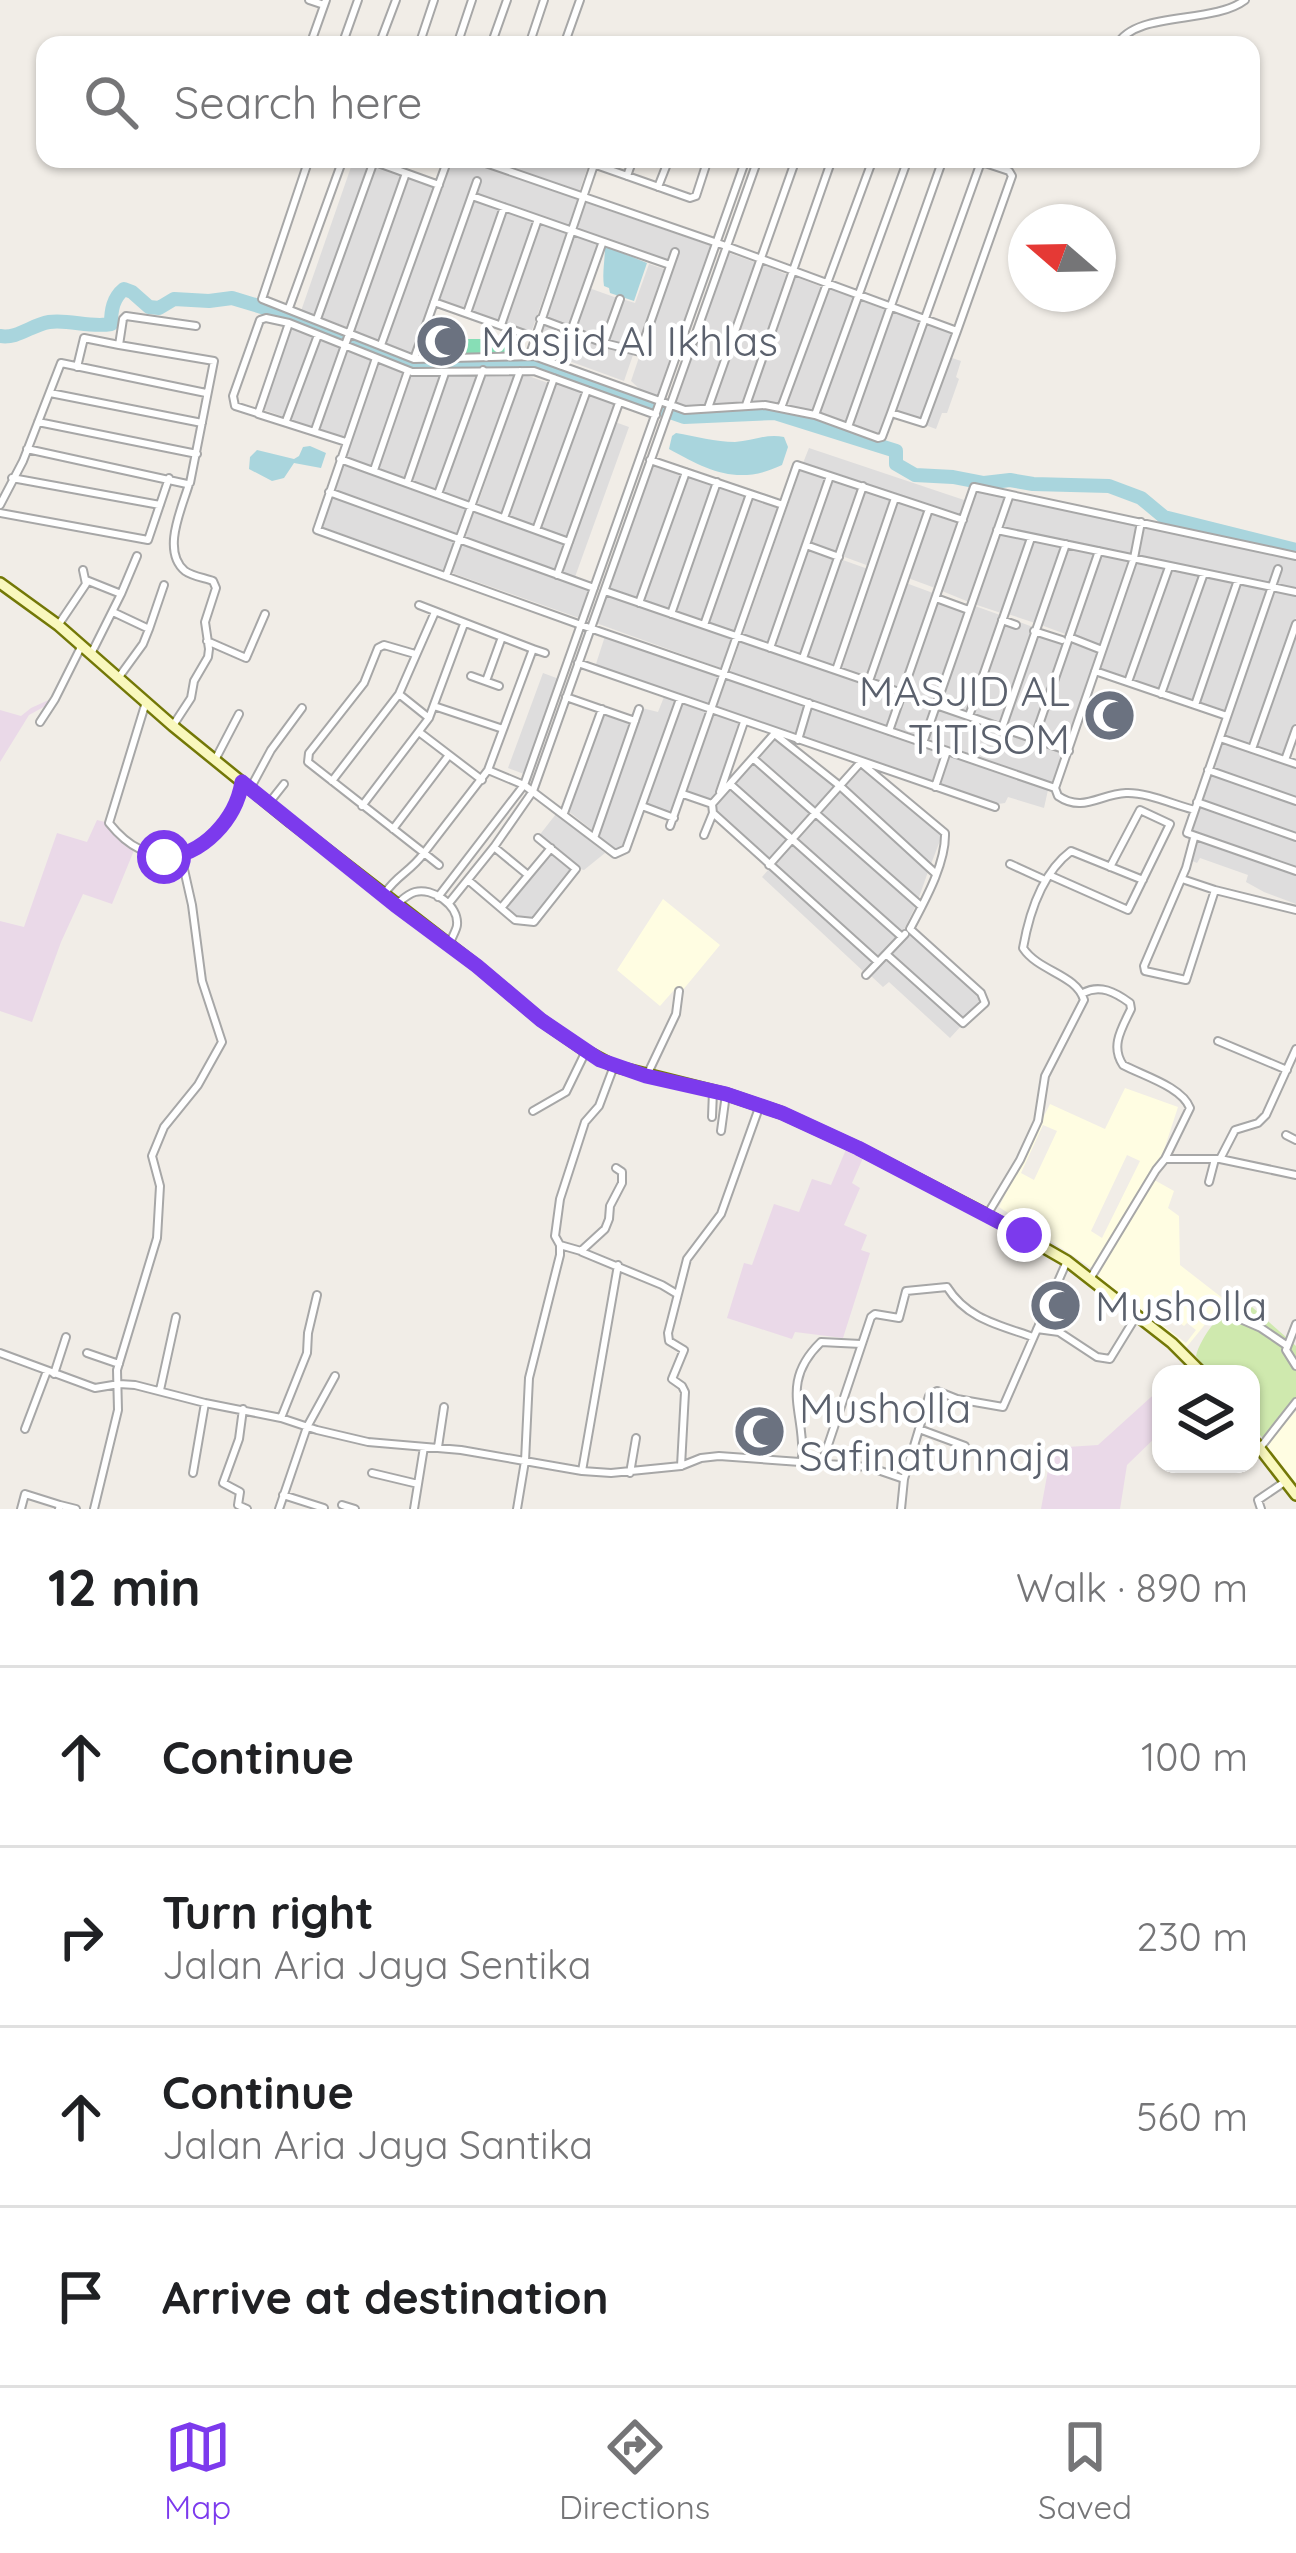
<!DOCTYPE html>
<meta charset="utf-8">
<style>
:root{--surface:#fff;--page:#f6f6f6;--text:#202124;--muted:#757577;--line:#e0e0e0;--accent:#7c3aed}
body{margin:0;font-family:Quicksand,sans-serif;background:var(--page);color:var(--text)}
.controls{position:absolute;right:36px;bottom:36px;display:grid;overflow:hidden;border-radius:24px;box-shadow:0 3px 9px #0004}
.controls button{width:108px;height:108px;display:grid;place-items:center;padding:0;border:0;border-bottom:3px solid var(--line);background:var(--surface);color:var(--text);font:60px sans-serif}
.compass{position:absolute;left:1008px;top:204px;width:108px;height:108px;border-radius:50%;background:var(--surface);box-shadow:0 3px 9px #0004;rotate:290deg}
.stop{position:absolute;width:36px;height:36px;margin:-27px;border:9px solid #7c3aed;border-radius:50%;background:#fff}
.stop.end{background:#7c3aed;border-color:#fff;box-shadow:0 3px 12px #0008}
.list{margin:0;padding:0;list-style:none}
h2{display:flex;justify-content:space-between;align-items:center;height:156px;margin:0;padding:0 48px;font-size:51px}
h2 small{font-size:39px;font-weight:400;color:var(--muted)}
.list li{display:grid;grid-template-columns:78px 1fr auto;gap:36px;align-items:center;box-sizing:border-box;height:180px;padding:0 48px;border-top:3px solid var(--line)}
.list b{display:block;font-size:45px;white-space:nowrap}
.list p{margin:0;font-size:39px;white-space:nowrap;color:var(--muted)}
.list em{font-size:39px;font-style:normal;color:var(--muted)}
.icon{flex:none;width:66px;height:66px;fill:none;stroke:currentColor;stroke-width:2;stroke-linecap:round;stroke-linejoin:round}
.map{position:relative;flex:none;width:1296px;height:1509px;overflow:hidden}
.search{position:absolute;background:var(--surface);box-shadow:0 3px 9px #0004;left:36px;right:36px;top:36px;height:132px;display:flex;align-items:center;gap:30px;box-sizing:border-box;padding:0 42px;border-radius:24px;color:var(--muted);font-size:45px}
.sheet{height:876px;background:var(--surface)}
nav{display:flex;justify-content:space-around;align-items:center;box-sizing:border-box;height:168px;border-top:3px solid var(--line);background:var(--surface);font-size:33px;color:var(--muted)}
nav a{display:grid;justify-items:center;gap:6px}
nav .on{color:var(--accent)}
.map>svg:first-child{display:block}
</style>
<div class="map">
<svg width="1296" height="1509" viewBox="0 0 1296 1509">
<rect width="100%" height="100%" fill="#f1ede7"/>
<path fill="#dedddd" d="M358,159L370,164L315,317L301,311L351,167V160Z
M450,159H468L579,199L568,228L475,194L412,356L385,345V339Z
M488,159H570L588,166L579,192Z
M377,164L403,173L346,327L320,317L373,166Z
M408,176L435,186L380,341L351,330Z
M474,199L501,210L465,310L438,300Z
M584,202L712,246L660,398L645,394L631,381L675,251L671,250L666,262L574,231Z
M507,211L535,221L499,322L470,311Z
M539,223L566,233L531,333L505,323Z
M572,233L600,244L570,327L542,317Z
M726,252L757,263L707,401L705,405L689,406L673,402Z
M649,264L664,269L636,350L608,340L622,299L635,303Z
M762,264L790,276L744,403L712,404Z
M796,277L822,287L780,404L750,403Z
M589,288L617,298L603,339L575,329Z
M827,288L856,298L813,412L786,404Z
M860,300L887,311L846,424L819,414Z
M893,311L920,321L880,434L852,424Z
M927,323L953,333L920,421L893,412Z
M544,324L633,355L624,381L536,349Z
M290,327L314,336L284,417L262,409Z
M320,339L341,347L313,428L290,419Z
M348,351L371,360L344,438L318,428Z
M949,357L961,361L956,377L959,379L947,413H942L936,429L925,425Z
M378,363L405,373L373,467L345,456Z
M478,373L437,490L410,482L447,375Z
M484,373H515L469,502L443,493Z
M523,374L548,383L502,515L477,506Z
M410,376H439L404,479L378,470Z
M557,381L584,392L535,526L507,517Z
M588,394L616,404L567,537L540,527Z
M615,422L629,427L575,577L562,572Z
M809,448L967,501L961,518L803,463Z
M342,463L467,508L457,534L333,491Z
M652,463L682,473L638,599L608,588Z
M801,468L826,477L769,643L743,634Z
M687,476L713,485L669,609L643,600Z
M832,478L859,487L836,553L810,543Z
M720,487L747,497L703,621L676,612Z
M865,490L892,499L869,566L842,556Z
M976,492L1005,497L969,602L942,591V587Z
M333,496L456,542L446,571L322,527Z
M752,498L780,508L736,632L708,622Z
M1011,498L1138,524L1132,555L1001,529Z
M898,502L925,511L868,678L840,668Z
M474,511L566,543L556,570L465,539Z
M930,512L959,523L935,588L908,578Z
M1143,524L1296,558V590L1137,558Z
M998,534L1030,539L1004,614L974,604Z
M1033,539L1063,546L1035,623L1008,614Z
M462,545L589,589L579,618L452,573Z
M1067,547L1096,554L1068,635L1041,625Z
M809,548L835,557L801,656L775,647Z
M1100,554L1130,560L1100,647L1072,635Z
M840,559L868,569L834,666L806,657Z
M1137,562L1166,568L1126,679L1099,669Z
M1170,568L1200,574L1160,691L1132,681Z
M1205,574L1236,581L1194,702L1164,692Z
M906,583L933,593L899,689L873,679Z
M1240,583L1269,590L1226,713L1198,703Z
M1274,591L1296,595V617L1250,745L1224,734Z
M606,595L734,638L723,669L596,623Z
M939,597L967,607L922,738L893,728Z
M975,606L1000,615L968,713L939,704Z
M1006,617L1033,627L1000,724L974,715Z
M1038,628L1067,638L1032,736L1005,726Z
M1296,632V722L1284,757L1256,747Z
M605,636L720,676L710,706L595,667Z
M1071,641L1098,651L1068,748L1039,738Z
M740,642L897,695L886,726L730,672Z
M543,673L559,679L524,774L508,768Z
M727,678L806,706L796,740L716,709Z
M664,697L676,702L623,848L615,851L597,835L642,708L658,712Z
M681,703L709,713L672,815L645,803Z
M810,707L944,753L934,784L801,739Z
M940,708L1064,753L1054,780L1051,783L928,739Z
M604,713L632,723L592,830L568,811Z
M714,714L742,724L717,793L711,801L687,792Z
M777,737L836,787L815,810L758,759Z
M1221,740L1296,766V799L1210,770Z
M950,756L1048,790L1044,808L1008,797L1005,803L998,804L941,784Z
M754,762L811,813L792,835L734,784Z
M862,765L943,833L931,864L844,786Z
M1211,773L1296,803V834L1200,802Z
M731,789L788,840L770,861L713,809Z
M840,789L929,869L918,900L818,813Z
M1200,805L1296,839V869L1189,833Z
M556,814L605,853L584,870L577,868L538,837Z
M816,817L916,905L902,934L796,839Z
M1192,838L1296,873V904L1264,892L1246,882L1248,875L1200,858L1197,863L1185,858Z
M792,843L898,937L878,958L775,864Z
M549,853L571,871L534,919L517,920L505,909Z
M769,869L873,962L863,971L762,877Z
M909,933L983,997L963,1022L888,954Z
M886,957L961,1026L950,1038L889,982L883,987L870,975Z"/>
<path fill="#ead9e8" d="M82,640L85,642L58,699L29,715L0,762V710L21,716L31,708L53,698Z
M97,820L109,823L135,848L112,904L83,894L61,942L32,1022L0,1011V921L24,927L57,833L87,842Z
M850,1140L867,1149L852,1183L860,1188L844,1225L867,1235L861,1250L870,1253L843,1338L795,1332L792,1339L727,1318L744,1263L752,1265L774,1204L799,1212L812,1179L831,1185Z
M1161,1388V1432L1127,1465L1120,1509H1041L1052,1448L1098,1445Z"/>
<path fill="#fffde2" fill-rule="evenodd" d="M663,899L720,945L682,991L674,990L660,1006L617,970Z
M1125,1088L1178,1107L1162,1156L1137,1195L1149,1177L1174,1191L1168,1208L1179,1216L1180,1265L1225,1300L1185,1349L1093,1276V1269L999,1207L1050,1104L1105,1129ZM1043,1125L1057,1131L1034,1180L1021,1173ZM1127,1155L1140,1161L1102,1238L1091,1231ZM1149,1301L1184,1326L1187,1323L1196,1330L1186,1343L1142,1310Z
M1296,1411V1491L1263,1450Z"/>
<path fill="#cfe9ae" d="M1243,1299L1296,1346V1406L1265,1441L1251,1424V1374H1211L1196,1356C1200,1338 1225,1304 1243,1299Z"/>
<path fill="#87deb6" d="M466,339H507V353H465Z"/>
<path fill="#a9d5dd" d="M605,246L647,263L634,301L610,293L609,288L604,286C602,273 605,260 605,246Z
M676,433C695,436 716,442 735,442C753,441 767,433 784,437L788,447L782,465C738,486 709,471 669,449L672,436Z
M310,446L326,453L321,468L294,463L284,478L272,481L249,469L250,457L257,450L294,459L299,456L303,447Z"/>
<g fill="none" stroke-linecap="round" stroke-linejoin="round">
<path stroke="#a9d5dd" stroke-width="14" d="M0,336C18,339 31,325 49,322C69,319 90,328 111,324C111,310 113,298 124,289L132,292L149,307L159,308L174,299L209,301L232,298L265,308L416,367L508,362L541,367L684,417L775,413L896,451V464L915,475L953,477L984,483L1010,480L1033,484L1109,486L1141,498L1164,517L1296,550"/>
<defs>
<path id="street" d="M309,0L324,5
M381,40L397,45
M310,45L326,0
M342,45L358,0
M379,45L396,0
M419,45L434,0
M457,45L472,0
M491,45L507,0
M529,45L544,0
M564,45L580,0
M1117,45C1136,10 1212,25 1245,0
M309,159L262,299L414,359L534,356L685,410L765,405L815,415L878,438L882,437L891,413L981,162
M367,159L439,185
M474,159L726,246L957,331L923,423L891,413
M579,159L690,198L696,196L708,159
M627,176L633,159
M658,187L669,159
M472,196L670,265
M434,302L533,337
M289,308L343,159
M467,313L504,207
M317,319L374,161
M540,319L604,343L640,352L675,252
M501,325L538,219
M571,331L602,244
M957,331L1012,176L1009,171L973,159
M604,343L620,299
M381,345L448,159
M530,354L596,159
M376,358L317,530L581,625L1055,788L1134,558L1141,522
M414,359L477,181
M77,367L84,338L119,345L123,319L126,316L196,326
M50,393L202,423
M746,405L832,159
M708,408L796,159
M781,408L873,159
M257,413L235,406L233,396L260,320L266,318L289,323
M815,415L908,159
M286,421L318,335
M38,422L197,454
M848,427L943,159
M315,430L406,173
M346,442L258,414L289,323L412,372L534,371L656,415
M27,449L187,484L190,483L214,361L119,345
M340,459L569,542
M650,460L783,505
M374,470L408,371
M12,478L160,505
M407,483L445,373
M329,492L594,588
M438,494L483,370
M0,505L23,461L61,363L206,393
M0,513L148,540L169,478
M504,518L554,378
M536,530L587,390
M997,530L1296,592
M806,545L839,557
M1278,569L1187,833L1296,871
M557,575L619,403
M446,576L520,371
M86,580L121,594L91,654
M605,591L902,693
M121,594L137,556
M936,598L966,609
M639,603L686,472
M419,605L533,649L488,770L524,785L615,854L626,849L680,699
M113,612L149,629L164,585
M671,614L717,482
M1002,620L1016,625
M59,624L86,584L83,570
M704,625L750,494
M1034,631L1062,640
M1069,637L1102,650
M207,641L246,658L265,614
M770,648L830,476
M533,649L545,653
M415,654L384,645L378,648L364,683L309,753L308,762L424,853L488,770
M803,658L863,486
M578,663L995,807
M836,670L895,498
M1095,671L1227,716
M471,676L499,686
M119,677L143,644L149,629
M486,681L502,637
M869,681L929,509
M1128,682L1169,567
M399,694L429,718
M1161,694L1204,573
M566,697L635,721
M936,705L1069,751
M1195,705L1238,580
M434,706L503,729
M969,716L1031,538
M40,722L55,699L82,645
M174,724L191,698L194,681L208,657L209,649L205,622L216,588L213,581C205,578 192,576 185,571C161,551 182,508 189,484
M1002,728L1066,544
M889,731L974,487L1296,556
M419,732L482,780
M777,736L840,786L935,873
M1220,738L1296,764
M1034,739L1099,551
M798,740L809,703
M923,743L1009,497
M1252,749L1296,624
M754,759L921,906
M215,760L239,714
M1285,760L1296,729
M861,763L945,833C946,864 924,902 910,929L981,993L985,1003L963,1023L886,954
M1208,770L1296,801
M332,781L399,694L435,612
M730,784L902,937
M935,787L947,751
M1055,788L1058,796C1083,813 1100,794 1126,793C1147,792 1174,805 1195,810
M250,789L271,750L302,708
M720,792L744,722
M683,794L712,804L775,733
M1197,802L1296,837
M269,803L284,784
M712,804L713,813L878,962
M362,806L429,718L464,624
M642,806L674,818
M564,813L602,709
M670,826L797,465L963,520
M393,829L449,755
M704,835L713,813
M594,838L639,709
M1194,838L1186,868L1144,966L1145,971L1186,980L1215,890
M494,847L528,875
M181,856C210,839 235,819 241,784
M1010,864L1045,880
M769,865L861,762
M1049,875L1128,910L1170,824L1140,810L1110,867
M1182,879L1215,890L1296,910
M468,880L515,920L534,922L576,869L538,838
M385,893C397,875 410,872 424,853L439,865
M438,897L524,785L746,159
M398,903C403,899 408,894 415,892C432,887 459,905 457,925C457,929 451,939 450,943
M449,903L494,847L533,791L758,159
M501,908L551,848
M866,975L905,934
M1083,993C1100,984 1115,992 1130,1003L1131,1009C1122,1028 1110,1046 1123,1065C1144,1076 1182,1087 1190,1108L1165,1159
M1218,1041L1287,1070
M648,1073L676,1014L679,991
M533,1111L566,1092L586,1051
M712,1117L713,1091
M721,1131L726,1094
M1286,1135L1296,1140
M1220,1159L1235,1130L1258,1123L1266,1115L1296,1049
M1209,1182L1215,1159
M987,1215L1020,1160L1038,1121L1045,1076L1084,1000C1076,974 1039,972 1023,948C1029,914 1042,873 1071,851L1143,880
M560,1245L581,1251L605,1229L609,1219L610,1206L622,1183V1172L616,1168
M582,1252L662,1285L677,1294
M1090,1279L1156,1170L1165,1159H1220L1296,1175
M1044,1312L1061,1318L1075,1312
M1231,1315L1261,1328L1286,1345
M1296,1324L1286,1350L1296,1366
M1037,1329L1059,1332L1097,1357L1110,1359L1137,1315
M0,1353L95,1388L119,1384L135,1385L205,1403L281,1418L317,1430L368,1442L461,1450L582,1471L611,1473L681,1466L701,1458L719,1456L869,1467L904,1479
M87,1353L119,1364
M54,1374L66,1337
M160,1390L176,1317
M243,1409L239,1439L223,1483L240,1492L238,1505L247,1509
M281,1418L307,1353L308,1333L317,1295
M25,1429L47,1371
M919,1429L965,1446
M438,1447L444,1407
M1260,1448L1296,1402
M802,1460C806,1413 778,1384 821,1342L861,1344
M822,1463L871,1317L875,1314L899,1318L906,1291L947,1287C967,1319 999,1325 1033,1337
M681,1466L685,1392L682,1386L672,1379L684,1350L669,1341L668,1333L687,1259L721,1214L760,1105
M582,1471L618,1265
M193,1473L205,1403
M372,1473L418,1484
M630,1473L636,1438
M283,1495L324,1508
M60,1505L76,1509
M342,1505L355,1509
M21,1509L25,1494L60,1505L59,1509
M94,1509L118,1410L117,1370L157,1238L160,1186L152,1156L164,1127L198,1085L222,1042L202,981L192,905L181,856C148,857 129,848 109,823L146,702
M279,1509L307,1427L335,1376
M414,1509L424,1447
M517,1509L525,1461L529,1378L560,1255V1245L555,1236L560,1199L585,1122L599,1106L614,1066
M901,1509L904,1479L929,1396L937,1391L957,1399L1003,1407L1067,1261
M1261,1509L1258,1500L1286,1481"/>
<path id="secondary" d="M0,583L58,625L173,726L291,822L477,966L541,1020L586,1051L614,1066L726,1094L782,1113L858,1148L987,1215L1067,1261L1172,1343L1203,1374
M1251,1437L1296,1495"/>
</defs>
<use href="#street" stroke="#a7a7a7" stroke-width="10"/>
<use href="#secondary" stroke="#737807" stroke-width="14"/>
<use href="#street" stroke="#fff" stroke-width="6"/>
<use href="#secondary" stroke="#f9f8bd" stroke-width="9"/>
</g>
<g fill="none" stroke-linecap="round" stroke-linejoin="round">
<path stroke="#7c3aed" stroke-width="15" d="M164,857C203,856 236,819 242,782L395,905L477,966L541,1020L600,1060L646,1076L726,1094L782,1113L858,1148L1024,1235"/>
</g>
<defs>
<symbol id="mosque-disc" viewBox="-11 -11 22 22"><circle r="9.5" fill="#6b7280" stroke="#fff"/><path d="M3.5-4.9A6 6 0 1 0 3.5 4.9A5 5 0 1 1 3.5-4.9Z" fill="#fff"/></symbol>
</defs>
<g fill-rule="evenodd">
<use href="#mosque-disc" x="412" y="312" width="59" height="59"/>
<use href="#mosque-disc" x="1080" y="686" width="59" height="59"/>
<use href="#mosque-disc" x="1026" y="1276" width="59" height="59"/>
<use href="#mosque-disc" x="730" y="1402" width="59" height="59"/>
</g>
<g text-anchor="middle" stroke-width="9" stroke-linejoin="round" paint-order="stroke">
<g font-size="42" fill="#5b616d" stroke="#fff" text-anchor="start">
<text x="481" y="356">Masjid Al Ikhlas</text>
<text x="1070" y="706" text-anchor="end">MASJID AL<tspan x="1070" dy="48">TITISOM</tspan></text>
<text x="1095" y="1321">Musholla</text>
<text x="799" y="1423">Musholla<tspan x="799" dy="48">Safinatunnaja</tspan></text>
</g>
</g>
</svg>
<div class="controls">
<button><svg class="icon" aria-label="layers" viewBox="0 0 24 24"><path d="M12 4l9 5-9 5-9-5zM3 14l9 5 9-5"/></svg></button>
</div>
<svg class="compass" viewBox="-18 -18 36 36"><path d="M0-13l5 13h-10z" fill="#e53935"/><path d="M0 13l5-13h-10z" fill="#757577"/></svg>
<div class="stop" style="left:164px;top:857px"></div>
<div class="stop end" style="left:1024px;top:1235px"></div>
<div class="search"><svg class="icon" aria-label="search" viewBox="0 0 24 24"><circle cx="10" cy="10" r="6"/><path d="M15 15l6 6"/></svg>Search here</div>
</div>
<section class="sheet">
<h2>12 min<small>Walk · 890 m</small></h2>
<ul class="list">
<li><svg class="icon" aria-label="ahead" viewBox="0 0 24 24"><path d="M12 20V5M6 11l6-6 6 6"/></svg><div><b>Continue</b></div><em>100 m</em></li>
<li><svg class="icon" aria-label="right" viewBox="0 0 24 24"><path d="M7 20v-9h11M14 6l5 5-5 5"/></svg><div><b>Turn right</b><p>Jalan Aria Jaya Sentika</p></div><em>230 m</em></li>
<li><svg class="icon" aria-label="ahead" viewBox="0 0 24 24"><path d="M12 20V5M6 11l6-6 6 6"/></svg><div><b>Continue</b><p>Jalan Aria Jaya Santika</p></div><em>560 m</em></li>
<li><svg class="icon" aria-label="arrive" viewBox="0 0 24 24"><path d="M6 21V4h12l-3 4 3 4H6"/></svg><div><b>Arrive at destination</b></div></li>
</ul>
</section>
<nav>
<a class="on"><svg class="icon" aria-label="map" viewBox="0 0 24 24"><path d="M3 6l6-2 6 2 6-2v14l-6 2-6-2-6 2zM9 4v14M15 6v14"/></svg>Map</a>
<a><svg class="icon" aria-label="directions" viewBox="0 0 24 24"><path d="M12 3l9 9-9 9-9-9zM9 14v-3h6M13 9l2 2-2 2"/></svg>Directions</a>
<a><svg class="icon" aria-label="saved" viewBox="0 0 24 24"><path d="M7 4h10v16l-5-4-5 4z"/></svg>Saved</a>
</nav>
